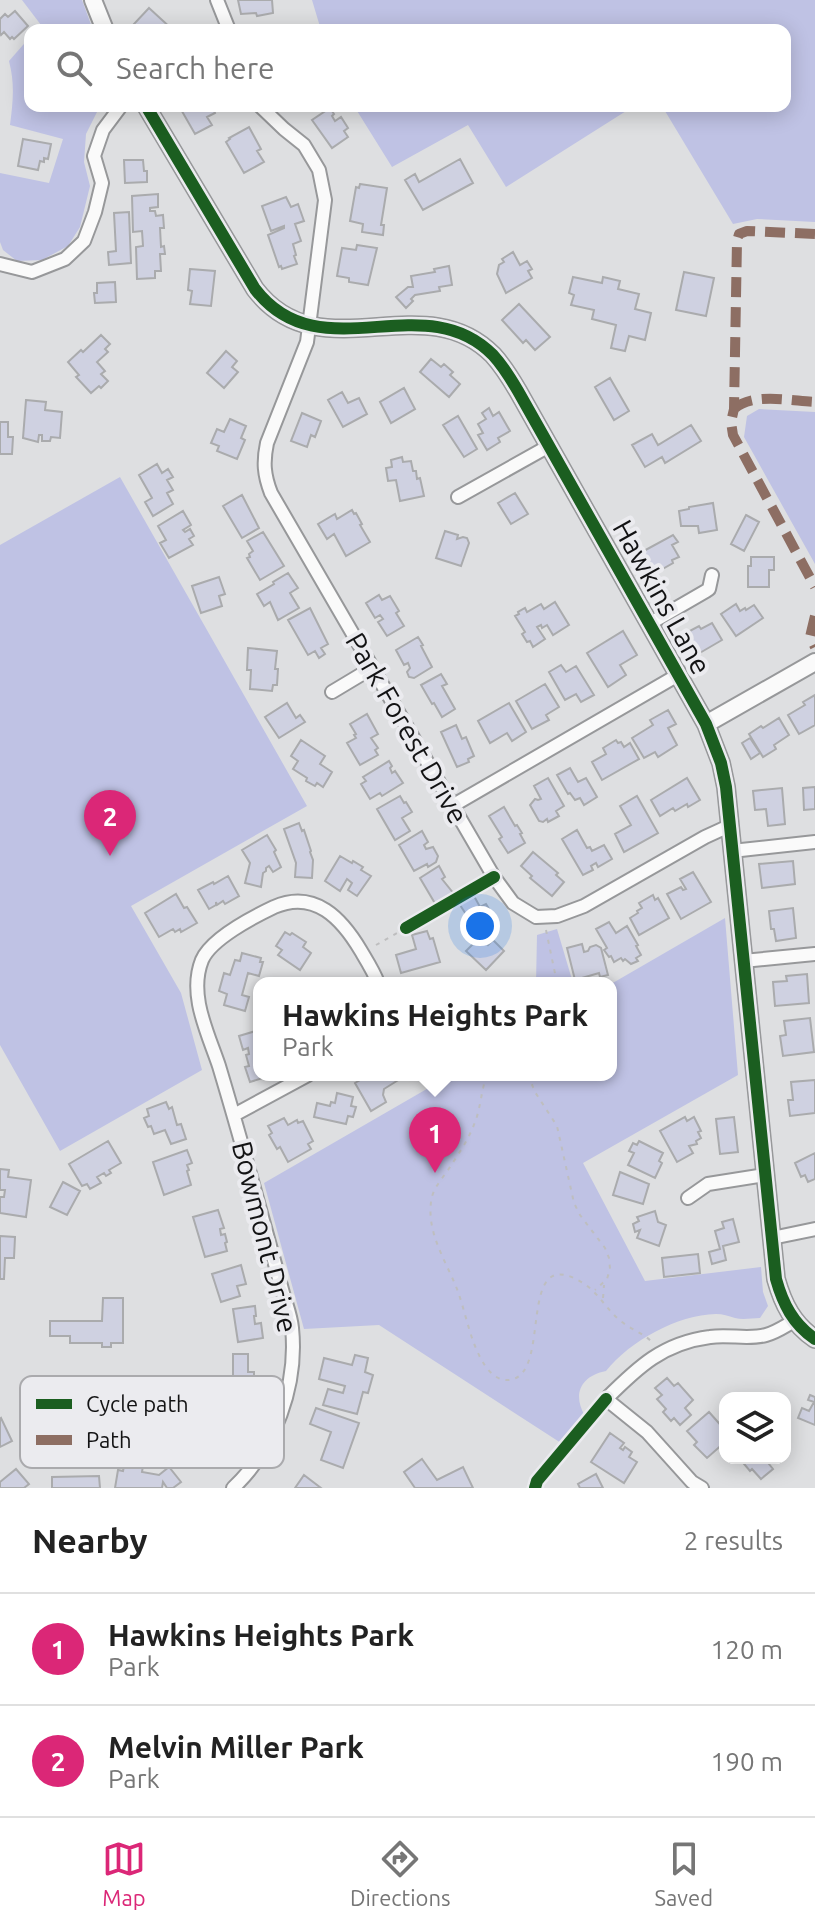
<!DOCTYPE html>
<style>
:root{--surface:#fff;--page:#f6f6f6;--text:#222;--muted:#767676;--line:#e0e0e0;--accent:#db2777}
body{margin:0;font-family:Ubuntu,sans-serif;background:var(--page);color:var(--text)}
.controls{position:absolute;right:24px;bottom:24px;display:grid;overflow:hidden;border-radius:16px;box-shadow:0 4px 20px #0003}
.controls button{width:72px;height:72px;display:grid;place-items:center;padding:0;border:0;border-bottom:2px solid var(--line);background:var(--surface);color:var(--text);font:40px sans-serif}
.you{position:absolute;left:480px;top:926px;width:28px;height:28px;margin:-20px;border:6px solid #fff;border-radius:50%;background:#1a73e8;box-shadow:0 0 0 12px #1a73e833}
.badge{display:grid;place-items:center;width:52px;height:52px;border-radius:50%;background:var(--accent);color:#fff;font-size:26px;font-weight:700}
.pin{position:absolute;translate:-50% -66px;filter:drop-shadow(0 2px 4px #0008)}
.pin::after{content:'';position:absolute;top:42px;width:28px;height:24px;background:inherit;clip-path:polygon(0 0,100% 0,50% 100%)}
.popup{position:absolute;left:253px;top:977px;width:364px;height:104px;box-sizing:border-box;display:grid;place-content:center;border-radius:16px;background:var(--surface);filter:drop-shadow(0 2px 6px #0005);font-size:26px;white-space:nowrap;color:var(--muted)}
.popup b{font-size:30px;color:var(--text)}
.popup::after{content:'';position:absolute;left:50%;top:100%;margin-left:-16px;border:16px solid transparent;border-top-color:var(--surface)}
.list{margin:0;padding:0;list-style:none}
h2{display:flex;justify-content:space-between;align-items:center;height:104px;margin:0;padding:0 32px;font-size:34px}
h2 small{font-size:26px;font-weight:400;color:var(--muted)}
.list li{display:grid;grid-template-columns:52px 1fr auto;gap:24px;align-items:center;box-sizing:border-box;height:112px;padding:0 32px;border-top:2px solid var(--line)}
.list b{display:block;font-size:30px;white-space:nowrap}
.list p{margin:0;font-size:26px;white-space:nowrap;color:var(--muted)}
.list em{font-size:26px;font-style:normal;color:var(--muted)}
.icon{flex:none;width:44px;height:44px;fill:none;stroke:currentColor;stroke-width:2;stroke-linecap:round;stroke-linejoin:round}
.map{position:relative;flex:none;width:815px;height:1488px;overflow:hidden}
.search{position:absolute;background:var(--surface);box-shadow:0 4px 20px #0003;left:24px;right:24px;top:24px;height:88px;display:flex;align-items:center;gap:20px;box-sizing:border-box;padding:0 28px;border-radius:16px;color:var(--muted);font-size:30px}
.sheet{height:328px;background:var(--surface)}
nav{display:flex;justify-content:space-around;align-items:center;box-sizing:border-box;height:112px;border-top:2px solid var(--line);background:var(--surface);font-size:22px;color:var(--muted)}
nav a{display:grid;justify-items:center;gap:4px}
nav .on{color:var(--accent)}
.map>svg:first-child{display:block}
</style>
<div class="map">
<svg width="815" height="1488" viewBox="0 0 815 1488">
<rect width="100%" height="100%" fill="#dedfe1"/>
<path fill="#bfc2e4" d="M22,0H82L93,30H37L41,25Z
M312,0H815V222L757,219L733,224L662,106H785V30H321Z
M30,37V106H100L86,134L84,162L90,186L80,227L68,246L42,260L17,261L3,250L0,242V173L49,183L63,139L10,125C13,102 15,84 9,61Z
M354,106H634L506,187L468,125L392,167Z
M759,409L815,412V564L744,437L747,416Z
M120,477L307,806L131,906L181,993L202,1070L60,1151L0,1045V545Z
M725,918L738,1075L583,1163L645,1281L761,1267L763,1292L768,1306L760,1318C752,1318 743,1320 735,1318C728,1316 723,1314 716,1314C677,1315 630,1341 606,1371C581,1376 572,1394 585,1416L561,1443L379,1325L304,1329L264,1183L451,1075H611V984Z
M557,929L573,983H536L537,935Z"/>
<path fill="#cfd1e1" stroke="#aaabad" stroke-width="2" d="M238,0H272L273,13L257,16L256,13L241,14Z
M149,8L173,30H133L136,27L133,25Z
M15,11L28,26L14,39L12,37L10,39L4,32L1,35L0,33V19L5,14L8,17Z
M179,106H212L215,113L207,117L212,125L195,134Z
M330,108L334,114L332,116L335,121L341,117L348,128L344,131L348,137L332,148L312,120Z
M249,127L261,149L257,151L264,162L244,173L226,142L230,139L229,138Z
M23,139L51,144L48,159L44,158V162L40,161L38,170L18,166Z
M460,159L473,183L423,210L405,180L415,174L419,182Z
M124,160H143L144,171H147V182L125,183Z
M360,184L387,188L381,225H384L383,235L362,232L363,224L350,221L356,187L359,188Z
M158,194V207L150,208V211H155L156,216L163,215L164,228H160L161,247L164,246L165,254H160L161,271H155V278L137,279L136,247L143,246L142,231L133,232L132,196Z
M286,197L291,207L298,204L304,221L295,224L301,241L293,244L296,255L294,256L297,264L282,269L281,266L279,267L268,235L284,228V226L271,231L262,206Z
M129,212L131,263L109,265L108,252L116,251L114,213Z
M357,245L377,248L368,285L349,282V278L337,276L342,248L356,250Z
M513,252L520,265L527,261L532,269L528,271L532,278L506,293L497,274L499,265L504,262L502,259Z
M449,266L452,285L439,287L440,291L415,295L411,299L413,301L406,308L396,297L408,287H413L411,276L435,272L434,269Z
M190,269L215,271L211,306L190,304L192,291L188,290Z
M684,272L714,278L706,316L676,310Z
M573,277L602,283L603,277L620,281L618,289L639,294L635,309L651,313L645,340L629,336L625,351L611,348L616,325L592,319L594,310L571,305L574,295L569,293Z
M115,282L116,302L95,303L94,293H97V283Z
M519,304L550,337L535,350L526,340L523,343L502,320Z
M101,335L110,344L105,349L108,352L97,362L105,371L101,374L108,381L101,388L99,386L91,393L76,377L79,375L68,362L81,350L83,352Z
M226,351L237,361L232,367L238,372L224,388L207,373Z
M431,359L441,367L444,364L453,372L450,375L460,384L449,397L420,372Z
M610,378L629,411L614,420L595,387Z
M404,388L415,409L391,423L380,402Z
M342,392L348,403L359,398L367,414L343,427L328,400Z
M26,400L46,402L45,410L62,412L60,438L51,437L50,441H42V435H39L38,442L23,438Z
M489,408L493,416L499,412L510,431L498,438L500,442L487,450L478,435L483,433L478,424L486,419L482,413Z
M302,413L321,421L315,437L311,435L307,447L291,441Z
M458,416L477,449L464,457L443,425Z
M230,419L246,426L241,438L245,440L237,459L217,451L219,446L211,443L217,429L224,432Z
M0,422H8V437H13L12,454H0Z
M691,425L701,441L665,463L662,457L645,467L632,445L652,434L658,445Z
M402,457L403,462L411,461L413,471H416L417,479L420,478L424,496L400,501L396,480L388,481L386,468L392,467L391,460Z
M157,464L162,473L168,469L173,477L167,480L173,490L167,493L173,504L153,516L145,502L152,498L139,475Z
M515,493L528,514L511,524L498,503Z
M242,495L259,528L242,538L223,506Z
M713,503L717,530L699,533L698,526H681L679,511L689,509V507Z
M352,510L354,514L356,513L362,524L360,525L370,542L346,556L334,534L327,539L318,524L335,514L337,519Z
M183,511L191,525L183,530L185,532L190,529L194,536L189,539L193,545L169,558L160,543L166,540L158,526Z
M746,515L759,522L744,551L731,544Z
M445,531L458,535L457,539L463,537L467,538L469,543L461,566L436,558Z
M263,532L284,566L260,580L247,558L250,557L249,554L253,551L247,541Z
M673,535L678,542L672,545L679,557L672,560L673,563L652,575L640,553Z
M751,557H774V570H769V587H748V566H751Z
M288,573L298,588L290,593L299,608L278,620L270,602L264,606L257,594L274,584L273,582Z
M219,577L225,594L219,596L222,606L201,613L192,586Z
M379,595L382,600L390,596L399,611L396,613L404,626L387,636L378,622L383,619L380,615L375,618L366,603Z
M555,602L569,625L553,635L547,625L542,628L541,625L537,627L545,639L533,647L530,641L527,642L522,634L525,632L515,616L519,614L518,612L525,608L527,612L541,604L544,609Z
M736,604L740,611L745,608L746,610L754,605L763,618L736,636L721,614Z
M310,608L328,644L321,648L325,654L319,658L315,651L308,655L288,620Z
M712,623L722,640L698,654L686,633L699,626L701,629Z
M623,631L637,655L620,665L626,675L608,687L587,653Z
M418,637L423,645L421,646L432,667L414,678L409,677L407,672L410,668L408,663L404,665L396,650Z
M248,648L277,651L275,669H278L277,685H273L272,691L250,689L251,670H247Z
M561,665L566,672L576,666L594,695L581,702L576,694L565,700L549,672Z
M441,674L447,684L442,686L455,709L442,717L434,703L432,704L421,685Z
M545,684L559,707L546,715L549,720L532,729L516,701Z
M815,695V725L799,734L788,715L805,705L803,702Z
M287,703L296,718L300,715L305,722L279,738L265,717Z
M509,703L526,732L512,741L507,733L490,743L478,721Z
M668,710L676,724L668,728L677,745L658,757L655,752L644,758L632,738L653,725L650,720Z
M367,714L378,734L371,738L378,748L375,750L378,755L360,765L347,743L356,738L354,735L356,734L350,724Z
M779,718L789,735L774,745L776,749L763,757L749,734L761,726L763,728Z
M456,725L462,739L466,737L474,756L468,759L469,762L457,767L441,732Z
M750,738L760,753L751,759L742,743Z
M301,740L325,756L320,764L332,772L323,787L317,783L315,786L306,781L307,778L293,769L298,761L291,756Z
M616,740L618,743L621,742L624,747L630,743L639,759L602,780L592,762L606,754L603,748Z
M389,761L392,766L390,768L392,773L395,771L403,783L382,796L380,793L370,799L361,784L366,781L363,777Z
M570,768L578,782L586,778L597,797L584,805L580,798L575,800L570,793L568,794L557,775Z
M548,778L564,806L556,811L559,816L548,822L547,819L543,822L539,821L530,805L535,799L538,800L541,799L534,786Z
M687,778L700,800L688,807L687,804L675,811L673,808L660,816L651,800Z
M815,787V809L804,810L803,788Z
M782,788L785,824L768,826L766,809L755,810L753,791Z
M400,796L404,803L406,802L412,812L402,818L410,831L395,840L377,809Z
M637,796L658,833L624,852L615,834L631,825L620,806Z
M504,807L515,826L517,825L522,833L520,834L525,843L508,853L499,839L502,837L489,816Z
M299,823L302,831L304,830L311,851L310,852L313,860L312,878L295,877L296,863L284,829Z
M577,830L587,848L590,847L592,851L604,845L612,859L598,867L596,863L591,866L593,870L583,875L562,839Z
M422,831L428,842L424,845L426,849L433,847L438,856L436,862L428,867L427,864L414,871L399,845Z
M267,835L276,850L274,852L281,867L273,872L269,866L266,868V871L263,873L261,887L245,883L250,863L242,850Z
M533,852L558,873L556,875L564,882L552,896L530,878L532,876L521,866Z
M340,856L352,863L353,861L363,867L361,870L371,876L357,896L348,890L352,883L347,879L340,891L325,881Z
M793,861L795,884L762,888L759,864Z
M439,866L445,877L442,879L454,894L436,905L420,878Z
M693,872L711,902L681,919L667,894L681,887L683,890L686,889L680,879Z
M228,876L239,896L225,904L223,901L217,905L216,902V905L209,909L198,890L213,882L214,884Z
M176,894L184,908L187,907L197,923L181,932L180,929L175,932L173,929L159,937L145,913Z
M653,895L655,900L658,898L669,918L639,935L630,918L638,913L637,911L642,908L639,903Z
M474,896L480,907L486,904L494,917L480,926L478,922L473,925L460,905Z
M793,908L796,938L776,941L774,929H771L769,911Z
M609,922L616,933L627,926L638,945L636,946L641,955L636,958L638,961L631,964L625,959L623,961L621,958L614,962L611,956L609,957L604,950L607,948L596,929Z
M427,931L430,939L433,938L440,962L401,973L396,955L416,949L412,935Z
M285,932L290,935L292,933L306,942L303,947L311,953L300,970L278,955L282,950L276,946Z
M480,937L488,945L493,940L504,951L486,970L466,951Z
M582,944L584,952L588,951L590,947L596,945L601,948L608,975L600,977L599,973L575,980L567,948Z
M242,953L261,958L260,962H263L259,976L248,973L242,995L249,997L245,1011L224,1005L227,994L219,991L224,973L230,975L235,960L240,961Z
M807,974L809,1003L775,1006L773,982L787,981L786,976Z
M810,1018L814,1052L783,1056L780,1036L786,1035L784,1021Z
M259,1030V1075H272L250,1082L245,1067L249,1066L246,1055L249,1054L248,1048L243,1050L239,1036Z
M366,1075H398L400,1079L384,1089L383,1095L386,1102L371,1111L355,1083L367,1076Z
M815,1080V1113L790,1116L788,1100H793L791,1082Z
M337,1093L353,1097L351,1106L356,1107L353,1117L348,1116L346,1124L314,1117L317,1103L330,1106L331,1102L335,1103Z
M166,1102L169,1109L172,1107L177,1125L181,1124L186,1139L171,1144L165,1130L154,1134L151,1126L148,1127L144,1118L149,1116L147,1109Z
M685,1117L687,1121L694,1117L701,1131L698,1132L701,1138L696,1141L697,1144L689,1146L693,1153L677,1162L660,1131Z
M734,1117L738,1152L720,1154L716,1119Z
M284,1118L288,1125L297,1120L298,1123L303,1121L313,1141L308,1144L311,1149L288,1162L280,1147L277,1149L269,1135L272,1133L268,1126Z
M108,1141L121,1163L109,1170L111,1173L106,1176L104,1173L97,1177L101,1183L90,1189L87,1184L82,1186L69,1164Z
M639,1141L663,1153L659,1161L662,1163L655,1178L628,1165L634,1153L629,1151L633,1143L637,1145Z
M187,1150L192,1163L187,1165L189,1170L187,1171L191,1185L164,1195L153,1162Z
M815,1153V1179L808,1182L805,1175L801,1177L795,1163Z
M0,1169L9,1170L8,1177L31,1180L26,1217L0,1213V1197H4L5,1190H0Z
M620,1172L649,1184L643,1204L613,1195Z
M63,1182L80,1191L67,1215L50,1207Z
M218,1210L224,1228L220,1229L221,1235L225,1234L227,1242L225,1243L227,1251L205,1257L193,1217Z
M655,1211L658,1222L666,1225L659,1246L637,1238L640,1230L635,1232L633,1224L639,1221L637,1217Z
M733,1219L739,1242L723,1246L726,1260L712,1264L709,1252L720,1249L715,1231L724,1228L722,1222Z
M0,1236L15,1237L14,1258H5L4,1279H0Z
M698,1254L700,1273L664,1277L662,1258Z
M241,1265L246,1284L237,1286L240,1296L221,1302L212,1274Z
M103,1298H123V1343H111V1347H102V1343H70V1336H50V1321H102Z
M255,1306L256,1316H254L255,1324L261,1323L263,1338L238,1342L233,1309Z
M233,1354H248V1372H254V1379L260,1386L250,1395L244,1388L239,1392L234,1386L236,1384L233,1381Z
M355,1355L368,1358L365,1372L373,1375L368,1393L363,1392L357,1414L323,1405L328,1389L343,1393L345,1386L319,1379L324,1358L352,1365Z
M667,1378L674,1386L678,1383L693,1400L685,1408L691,1415L680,1425L674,1418L671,1421L663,1412L666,1409L657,1399L662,1395L655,1388Z
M810,1395L815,1397V1425L798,1418L802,1408L809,1411L814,1402L808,1400Z
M316,1408L359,1423L343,1468L321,1460L331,1432L310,1424Z
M709,1412L725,1430V1442L707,1458L694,1445L697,1442L687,1431Z
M216,1414L238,1419L235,1435L223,1433L206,1444L205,1442L187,1454L177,1441Z
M1,1418L12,1441L0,1447V1419Z
M610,1433L624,1443L620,1448L623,1450L625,1447L632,1452L629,1457L637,1462L624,1483L591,1462Z
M126,1457L144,1460L142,1472L159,1475L169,1467L181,1482L173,1488H167L163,1482L162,1488H115L118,1470L123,1471Z
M739,1458H767L765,1459L773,1469L761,1479L752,1469L750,1471Z
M422,1459L437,1480L463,1467L473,1488H415L404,1472Z
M16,1469L29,1484L24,1488H0V1482Z
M596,1474L603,1488H580L578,1484Z
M304,1475L321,1488H295Z
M99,1476L100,1488H52V1477Z"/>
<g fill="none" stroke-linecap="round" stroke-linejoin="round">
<defs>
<path id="minor" d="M217,0L229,30
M260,106L284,129L304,145L319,170L325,200L307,342L267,443C263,462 264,475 271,493L494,877L513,903L536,917L557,916L584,906L705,837L729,826
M0,264L32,272L65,259L84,241L95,212L102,183L94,156L103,130L121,106
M458,497L549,446
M649,624L706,591L709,589L712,575
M332,692L372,668
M452,806L678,675
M732,851L815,842
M743,961L815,954
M234,1115L308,1075
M688,1198L708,1184L765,1175
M772,1238L815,1229
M233,1488C275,1449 298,1385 292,1328C291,1316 286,1304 283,1293C276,1268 269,1242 262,1217C248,1166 234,1116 219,1066C208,1033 188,995 202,960C211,939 253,917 274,907C315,889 342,919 361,951C367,961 374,972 378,983
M702,1488L692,1482L647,1432L606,1399C638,1367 663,1343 710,1337C729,1334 748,1340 766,1335C777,1332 785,1326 794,1321"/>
<path id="tertiary" d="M93,0L105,30
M146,106L255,289C320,374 423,284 493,355C503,366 511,379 518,391L706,724L721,763L726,787L776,1279C783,1304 793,1324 815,1339
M706,724L815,662"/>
</defs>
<use href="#minor" stroke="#97989a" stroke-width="16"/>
<use href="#tertiary" stroke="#97989a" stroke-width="20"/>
<path stroke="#bebebf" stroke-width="2" stroke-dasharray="4 6" stroke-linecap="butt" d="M546,930L557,983
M376,945L406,928
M487,1075C481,1090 481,1107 475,1122C469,1139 458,1155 448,1170C441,1180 432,1190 431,1202C427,1234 446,1261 457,1289C466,1313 470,1342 484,1364C489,1372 498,1381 508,1380C555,1378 513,1239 583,1283C600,1294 607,1311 622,1322C632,1330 643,1333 652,1342
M528,1075L535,1092L557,1126L574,1203L580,1215L605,1248L609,1258L610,1269L607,1279L595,1290
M603,1298L604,1285"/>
<use href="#minor" stroke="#fafafa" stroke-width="12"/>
<use href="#tertiary" stroke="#fafafa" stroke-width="16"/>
<path stroke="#8d6e63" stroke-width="10" stroke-dasharray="20 10" stroke-linecap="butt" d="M815,234L747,231L739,234L737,241L734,409L731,422L733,435L815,587
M734,409C753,392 791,401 815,402
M815,616L810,637L815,647"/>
<defs>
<path id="cycleway" d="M146,106L255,289C320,374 423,284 493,355C503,366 511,379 518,391L706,724L721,763L726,787L776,1279C783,1304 793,1324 815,1339
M406,928L494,877
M535,1488L537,1481L606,1399"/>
</defs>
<use href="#cycleway" stroke="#ebebef" stroke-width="17"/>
<use href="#cycleway" stroke="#1b5e20" stroke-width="12"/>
</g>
<g text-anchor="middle" stroke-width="8" stroke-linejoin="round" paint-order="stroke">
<g font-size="28" fill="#131314" stroke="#ebebef">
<text transform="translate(662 597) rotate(61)" y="10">Hawkins Lane</text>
<text transform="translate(407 728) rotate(60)" y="10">Park Forest Drive</text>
<text transform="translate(265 1237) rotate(76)" y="10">Bowmont Drive</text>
</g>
</g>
<rect x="20" y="1376" width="264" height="92" rx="12" fill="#ebebef" stroke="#aaaaad" stroke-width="2"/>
<rect x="36" y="1399" width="36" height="10" fill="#1b5e20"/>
<rect x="36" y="1435" width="36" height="10" fill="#8d6e63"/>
<g font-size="22" fill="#131314">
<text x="86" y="1412">Cycle path</text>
<text x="86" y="1448">Path</text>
</g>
</svg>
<div class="controls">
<button><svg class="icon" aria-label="layers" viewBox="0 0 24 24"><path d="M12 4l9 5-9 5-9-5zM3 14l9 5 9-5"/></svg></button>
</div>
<div class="you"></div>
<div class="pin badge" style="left:435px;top:1173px">1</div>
<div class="popup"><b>Hawkins Heights Park</b>Park</div>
<div class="pin badge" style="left:110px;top:856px">2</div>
<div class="search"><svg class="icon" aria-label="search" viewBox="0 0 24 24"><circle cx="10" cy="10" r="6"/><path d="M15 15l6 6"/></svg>Search here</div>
</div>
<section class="sheet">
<h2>Nearby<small>2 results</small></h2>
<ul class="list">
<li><span class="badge">1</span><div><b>Hawkins Heights Park</b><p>Park</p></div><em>120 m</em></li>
<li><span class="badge">2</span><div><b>Melvin Miller Park</b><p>Park</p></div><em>190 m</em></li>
</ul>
</section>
<nav>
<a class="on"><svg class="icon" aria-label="map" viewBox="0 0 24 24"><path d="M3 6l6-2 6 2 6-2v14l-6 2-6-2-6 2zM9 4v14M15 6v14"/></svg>Map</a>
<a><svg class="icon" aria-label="directions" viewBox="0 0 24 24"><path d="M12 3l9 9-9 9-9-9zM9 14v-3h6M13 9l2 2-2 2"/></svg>Directions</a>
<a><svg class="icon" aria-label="saved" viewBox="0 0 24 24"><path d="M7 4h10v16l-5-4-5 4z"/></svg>Saved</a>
</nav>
